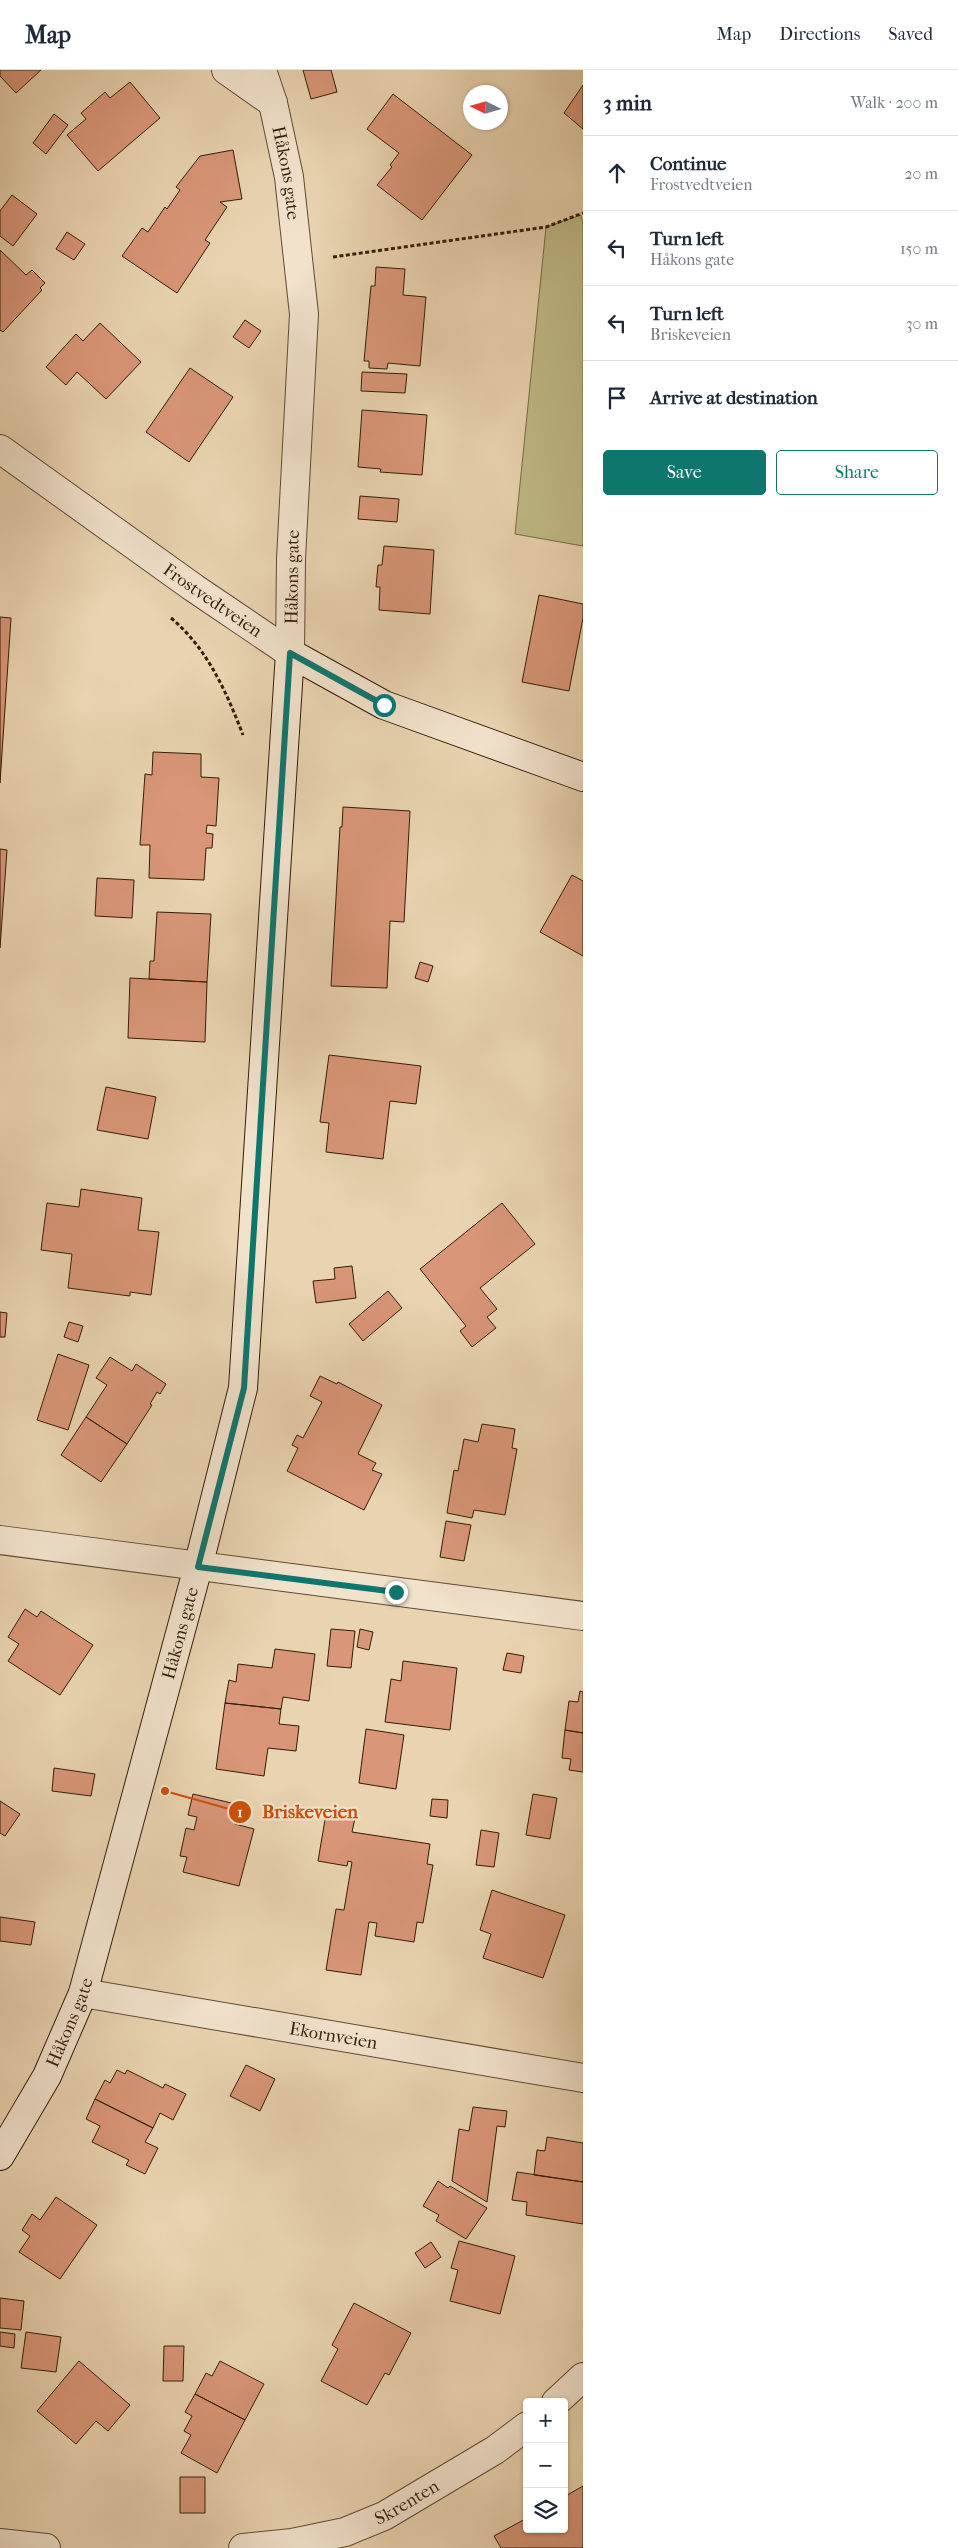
<!DOCTYPE html>
<meta charset="utf-8">
<style>
:root{--surface:#fff;--page:#f6f6f7;--text:#1f2937;--muted:#747a83;--line:#e0e1e3;--accent:#0f766e}
body{margin:0;font-family:"IM FELL French Canon",serif;background:var(--page);color:var(--text)}
.controls{position:absolute;right:15px;bottom:15px;display:grid;overflow:hidden;border-radius:5px;box-shadow:0 1px 4px #0004}
.controls button{width:45px;height:45px;display:grid;place-items:center;padding:0;border:0;border-bottom:1px solid var(--line);background:var(--surface);color:var(--text);font:25px sans-serif}
.compass{position:absolute;left:463px;top:15px;width:45px;height:45px;border-radius:50%;background:var(--surface);box-shadow:0 1px 4px #0004;rotate:275deg}
.stop{position:absolute;width:15px;height:15px;margin:-11px;border:4px solid #0f766e;border-radius:50%;background:#fff}
.stop.end{background:#0f766e;border-color:#fff;box-shadow:0 1px 5px #0008}
.list{margin:0;padding:0;list-style:none}
h2{display:flex;justify-content:space-between;align-items:center;height:65px;margin:0;padding:0 20px;font-size:21px}
h2 small{font-size:16px;font-weight:400;color:var(--muted)}
.list li{display:grid;grid-template-columns:32px 1fr auto;gap:15px;align-items:center;box-sizing:border-box;height:75px;padding:0 20px;border-top:1px solid var(--line)}
.list b{display:block;font-size:19px;white-space:nowrap}
.list p{margin:0;font-size:16px;white-space:nowrap;color:var(--muted)}
.list em{font-size:16px;font-style:normal;color:var(--muted)}
.actions{display:flex;gap:10px;padding:15px 20px}
.actions a{flex:1;padding:11px 0;border:1px solid var(--accent);border-radius:5px;text-align:center;font-size:18px;color:var(--accent)}
.actions .main{background:var(--accent);color:#fff}
.icon{flex:none;width:28px;height:28px;fill:none;stroke:currentColor;stroke-width:2;stroke-linecap:round;stroke-linejoin:round}
.map{position:relative;flex:none;width:583px;height:2478px;overflow:hidden}
header{display:flex;align-items:center;gap:30px;box-sizing:border-box;height:70px;padding:0 25px;background:var(--surface);border-bottom:1px solid var(--line)}
header strong{font-size:24px}
nav{display:flex;gap:28px;margin-inline-start:auto;font-size:18px}
main{display:flex}
aside{flex:1;background:var(--surface)}
.map>svg:first-child{display:block}
</style>
<header>
<strong>Map</strong>
<nav><a>Map</a><a>Directions</a><a>Saved</a></nav>
</header>
<main>
<div class="map">
<svg width="583" height="2478" viewBox="0 0 583 2478">
<rect width="100%" height="100%" fill="#e9d3b0"/>
<filter id="stains"><feTurbulence type="fractalNoise" baseFrequency=".004" numOctaves="4"/><feColorMatrix values="0 0 0 0 .2 0 0 0 0 .09 0 0 0 0 .02 0 0 0 .5 -.17"/></filter>
<radialGradient id="worn" r=".72"><stop offset=".6" stop-color="#630" stop-opacity="0"/><stop offset="1" stop-color="#630" stop-opacity=".3"/></radialGradient>
<path fill="#beba86" stroke="#786b47" d="M581,145L583,155V476L515,464L546,157Z"/>
<path fill="#d99678" stroke="#331c08" d="M0,0H41L16,23L0,6Z
M303,0H331L337,22L311,29Z
M130,12L160,48L98,101L67,65L86,49L81,43L105,22L110,28Z
M583,15V59L564,43Z
M393,24L472,85L422,150L377,115L392,97L390,95L399,83L367,59Z
M54,44L68,55L46,84L33,73Z
M233,80L242,129L220,132L227,137L205,170L210,173L177,223L122,186L142,158L148,162L165,137L167,139L180,120L176,117L200,86Z
M12,125L37,144L13,176L0,166V141Z
M67,162L85,174L74,190L56,179Z
M0,180L26,205L32,200L45,213L40,218L42,220L3,262L0,260Z
M376,197L405,199L403,225L426,227L420,296L388,293L387,299L369,298V291H364L371,216H375Z
M245,250L261,261L249,278L233,267Z
M100,253L141,292L106,329L77,302L66,315L46,297L76,264L83,271Z
M190,298L233,327L189,392L146,362Z
M362,302L407,304L405,323L361,321Z
M362,340L427,345L422,405L380,402L381,399L358,397Z
M360,426L399,429L397,452L358,449Z
M384,476L434,480L430,544L379,540L380,517H376L378,495H382Z
M539,525L583,534V548L569,621L522,612Z
M0,547L11,548L0,713Z
M153,682L201,684V707L219,708L216,756L207,755L206,763L213,764L212,778H206L204,810L149,808L150,775H140L145,704L152,705Z
M343,737L410,741L404,852L390,851L387,918L331,916L340,757H342Z
M0,779L7,780L0,878Z
M572,805L583,811V886L540,862Z
M97,808L134,810L132,848L95,846Z
M157,842L211,844L207,912L149,909L150,891H154Z
M420,892L433,896L428,912L415,908Z
M130,908L207,912L205,972L128,968Z
M329,985L421,996L416,1034L390,1031L383,1089L326,1082L329,1053L320,1052Z
M106,1017L156,1027L148,1069L97,1060Z
M81,1119L142,1128L138,1160L159,1162L151,1225L130,1222V1226L68,1218L72,1184L41,1180L47,1133L79,1137Z
M502,1133L535,1174L480,1218L497,1239L487,1247L496,1258L472,1277L460,1261L466,1256L420,1199Z
M352,1196L356,1228L316,1233L313,1211L335,1209L334,1198Z
M388,1221L402,1238L363,1271L349,1254Z
M0,1242L7,1243L5,1267H0Z
M69,1252L83,1256L78,1272L64,1267Z
M58,1284L89,1295L68,1360L37,1350Z
M110,1287L132,1301L136,1294L166,1314L160,1324L157,1322L150,1334L152,1335L127,1374L86,1347L107,1315L96,1308Z
M320,1306L337,1314L338,1312L382,1335L358,1384L376,1393L372,1400L382,1404L364,1440L287,1401L298,1378L292,1375L297,1365L303,1368L322,1332L310,1326Z
M86,1347L127,1374L101,1412L61,1385Z
M482,1354L515,1359L512,1378L517,1379L505,1445L474,1440L472,1448L447,1443L454,1400L458,1401L464,1369L478,1372Z
M446,1451L471,1455L464,1491L440,1487Z
M25,1539L37,1547L41,1541L93,1575L60,1625L8,1591L19,1574L8,1567Z
M331,1559L355,1561L351,1598L327,1596Z
M360,1559L373,1562L369,1580L357,1577Z
M275,1579L315,1584L309,1631L283,1627L281,1639L225,1633L229,1610L236,1612L238,1594L272,1598Z
M507,1583L524,1586L521,1603L503,1600Z
M403,1591L457,1598L450,1660L385,1652L391,1609L401,1611Z
M580,1621L583,1622V1663L565,1660L569,1631L578,1632Z
M225,1633L281,1639L279,1654L299,1656L296,1681L268,1678L264,1706L216,1699Z
M366,1659L404,1665L396,1719L359,1713Z
M565,1660L583,1663V1702L569,1700L571,1689L562,1688Z
M54,1698L95,1704L91,1726L52,1721Z
M193,1724L240,1735L235,1754L254,1759L239,1816L183,1802L187,1787L180,1786L186,1758L194,1760L197,1747L188,1745Z
M533,1724L557,1728L550,1769L526,1765Z
M432,1729L448,1730L447,1748L430,1746Z
M0,1731L20,1744L5,1766L0,1763Z
M327,1738L356,1743L352,1762L430,1774L427,1794L433,1795L423,1853L417,1852L414,1872L375,1866L377,1853L369,1852L361,1905L326,1900L336,1839L344,1840L352,1792L348,1791L347,1796L318,1791Z
M481,1760L499,1763L494,1797L476,1795Z
M492,1820L565,1845L543,1908L483,1888L491,1864L480,1860Z
M0,1847L35,1852L31,1875L0,1871Z
M246,1995L275,2009L260,2041L230,2026Z
M117,2000L125,2004L127,2000L163,2018L165,2014L186,2024L173,2050L160,2043L153,2058L95,2029L105,2010L110,2013Z
M95,2029L153,2058L145,2072L158,2078L145,2104L126,2095L129,2090L92,2072L100,2056L86,2049Z
M473,2037L507,2041L505,2057L497,2056L487,2132L452,2111L459,2059L469,2061Z
M547,2067L583,2073V2112L534,2105L537,2080L545,2081Z
M517,2102L583,2112V2154L526,2145L527,2132L512,2130Z
M438,2111L448,2118L450,2116L487,2138L466,2169L436,2151L439,2145L423,2136Z
M56,2127L97,2155L60,2209L19,2182L30,2166L22,2160L32,2144L40,2150Z
M459,2171L515,2186L500,2244L450,2231L458,2200L451,2198Z
M431,2172L441,2187L425,2198L415,2183Z
M0,2228L24,2231L21,2260L0,2258Z
M354,2233L411,2263L389,2305L385,2303L367,2335L321,2311L338,2279L332,2275Z
M0,2262L15,2264L14,2278L0,2276Z
M26,2262L61,2267L56,2302L21,2298Z
M164,2276H184L183,2311H163Z
M79,2291L130,2335L108,2361L96,2351L76,2374L37,2341Z
M220,2291L264,2314L245,2350L195,2324L206,2303L212,2306Z
M195,2324L245,2350L217,2403L181,2383L191,2365L184,2361L192,2346L185,2342Z
M180,2407H205V2443H180Z
M583,2416V2478H501L494,2466L527,2448V2459H564V2427Z"/>
<g fill="none" stroke-linecap="round" stroke-linejoin="round">
<defs>
<g id="street">
<path d="M226,0L273,33"/>
<path id="s1" d="M262,0L273,33L289,107L304,244L291,489L290,583"/>
<path id="s2" d="M0,379L194,518L290,583"/>
<path d="M0,1470L583,1546"/>
<path id="s3" d="M83,1923L583,2008"/>
<path d="M556,2332L583,2307"/>
<path d="M0,2473L46,2478"/>
<path id="s4" d="M243,2478L292,2473L345,2462L384,2446L495,2380L527,2356"/>
</g>
<g id="secondary">
<path id="s5" d="M0,2086L47,2006L83,1923L198,1497L243,1318L290,583L384,635L583,707"/>
</g>
</defs>
<use href="#street" stroke="#604a32" stroke-width="30"/>
<use href="#secondary" stroke="#331c08" stroke-width="30"/>
<path stroke="#331c08" stroke-width="3" stroke-dasharray="4 2.5" stroke-linecap="butt" d="M333,187L546,157L583,143
M171,548C207,578 226,621 243,665"/>
<use href="#street" stroke="#f1e2cc" stroke-width="28"/>
<use href="#secondary" stroke="#f1e2cc" stroke-width="28"/>
</g>
<g fill="none" stroke-linecap="round" stroke-linejoin="round">
<path stroke="#0f766e" stroke-width="6" d="M384,635L290,583L244,1318L198,1497L396,1522"/>
</g>
<g text-anchor="middle" stroke-width="4.5" stroke-linejoin="round" paint-order="stroke">
<g font-size="18" fill="#331c08" stroke="#f1e2cc">
<text dy="6" stroke="none"><textPath href="#s1" startOffset="106">Håkons gate</textPath></text>
<text transform="translate(292 507) rotate(-89)" y="6">Håkons gate</text>
<text dy="6" stroke="none"><textPath href="#s2" startOffset="261">Frostvedtveien</textPath></text>
<text dy="6" stroke="none"><textPath href="#s5" startOffset="556">Håkons gate</textPath></text>
<text dy="6" stroke="none"><textPath href="#s5" startOffset="151">Håkons gate</textPath></text>
<text dy="6" stroke="none"><textPath href="#s3" startOffset="254">Ekornveien</textPath></text>
<text dy="6" stroke="none"><textPath href="#s4" startOffset="172">Skrenten</textPath></text>
</g>
</g>
<path fill="none" stroke="#cd500b" stroke-width="2" d="M165 1721L240 1742"/>
<g fill="#cd500b" stroke="#f1e2cc" stroke-width="2">
<circle cx="165" cy="1721" r="5"/>
<circle cx="240" cy="1742" r="12"/>
</g>
<g font-size="15" text-anchor="middle" font-weight="bold" fill="#fff">
<text x="240" y="1747">1</text>
</g>
<g font-size="19" text-anchor="middle" font-weight="bold" fill="#cd500b" stroke="#f1e2cc" stroke-width="4.5" stroke-linejoin="round" paint-order="stroke">
<text x="310" y="1748">Briskeveien</text>
</g>
<rect width="100%" height="100%" filter="url(#stains)"/>
<rect width="100%" height="100%" fill="url(#worn)"/>
</svg>
<div class="controls">
<button>+</button>
<button>−</button>
<button><svg class="icon" aria-label="layers" viewBox="0 0 24 24"><path d="M12 4l9 5-9 5-9-5zM3 14l9 5 9-5"/></svg></button>
</div>
<svg class="compass" viewBox="-18 -18 36 36"><path d="M0-13l5 13h-10z" fill="#e53935"/><path d="M0 13l5-13h-10z" fill="#747a83"/></svg>
<div class="stop" style="left:384px;top:635px"></div>
<div class="stop end" style="left:396px;top:1522px"></div>
</div>
<aside>
<h2>3 min<small>Walk · 200 m</small></h2>
<ul class="list">
<li><svg class="icon" aria-label="ahead" viewBox="0 0 24 24"><path d="M12 20V5M6 11l6-6 6 6"/></svg><div><b>Continue</b><p>Frostvedtveien</p></div><em>20 m</em></li>
<li><svg class="icon" aria-label="left" viewBox="0 0 24 24"><path d="M17 20v-9H6M10 6l-5 5 5 5"/></svg><div><b>Turn left</b><p>Håkons gate</p></div><em>150 m</em></li>
<li><svg class="icon" aria-label="left" viewBox="0 0 24 24"><path d="M17 20v-9H6M10 6l-5 5 5 5"/></svg><div><b>Turn left</b><p>Briskeveien</p></div><em>30 m</em></li>
<li><svg class="icon" aria-label="arrive" viewBox="0 0 24 24"><path d="M6 21V4h12l-3 4 3 4H6"/></svg><div><b>Arrive at destination</b></div></li>
</ul>
<div class="actions"><a class="main">Save</a><a>Share</a></div>
</aside>
</main>
